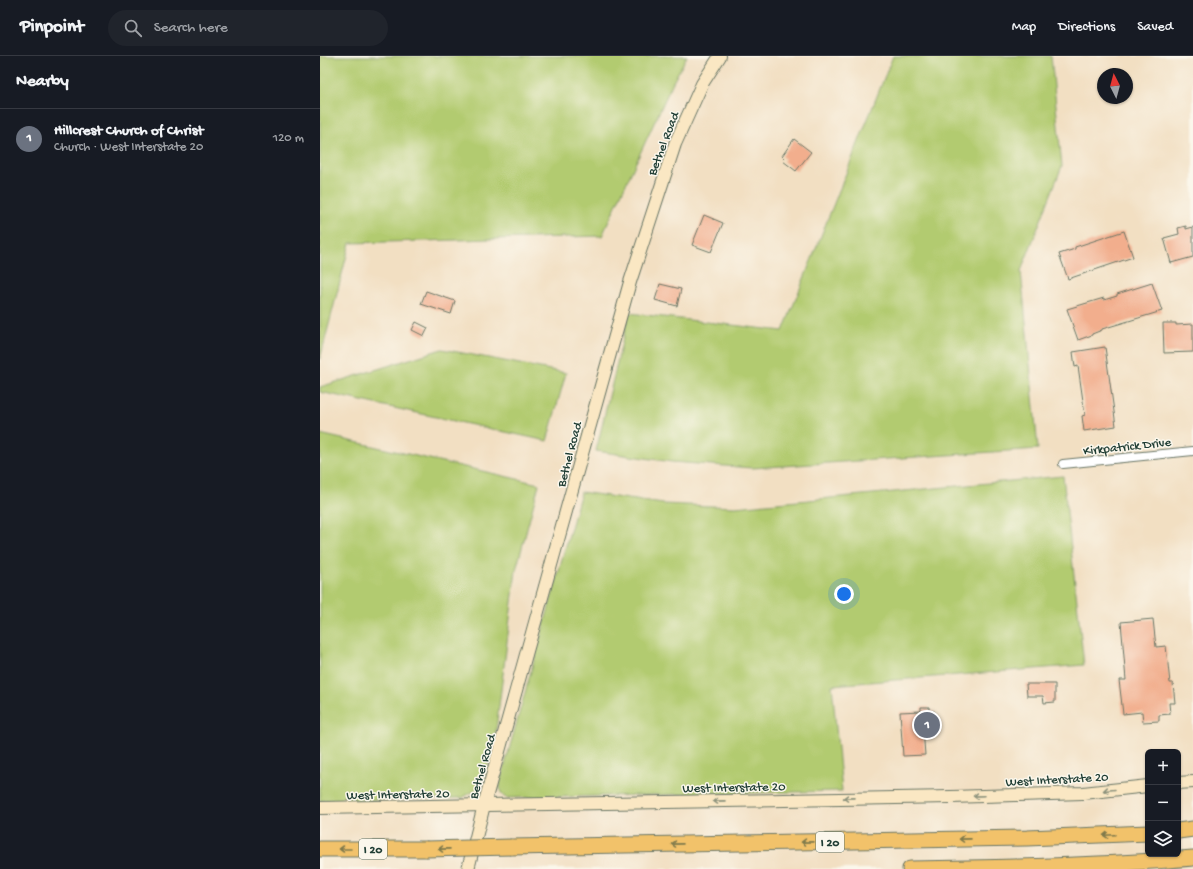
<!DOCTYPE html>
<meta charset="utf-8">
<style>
:root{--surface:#171b24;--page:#20242c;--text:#f1f3f6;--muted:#9ea1a6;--line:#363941;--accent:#ea580c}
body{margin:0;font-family:"Gochi Hand",sans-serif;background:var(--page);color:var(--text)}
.controls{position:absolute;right:12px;bottom:12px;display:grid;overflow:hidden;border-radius:6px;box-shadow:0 1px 3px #0004}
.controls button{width:36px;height:36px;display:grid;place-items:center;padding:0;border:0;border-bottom:1px solid var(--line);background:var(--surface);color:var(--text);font:20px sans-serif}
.compass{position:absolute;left:777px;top:12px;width:36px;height:36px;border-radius:50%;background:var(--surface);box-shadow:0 1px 3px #0004;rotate:354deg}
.you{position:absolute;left:524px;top:538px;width:14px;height:14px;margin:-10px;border:3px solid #fff;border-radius:50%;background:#1a73e8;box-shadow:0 0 0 6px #1a73e833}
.badge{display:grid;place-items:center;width:26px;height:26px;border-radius:50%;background:var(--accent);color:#fff;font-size:13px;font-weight:700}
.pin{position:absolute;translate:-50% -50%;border:2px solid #fff;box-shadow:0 1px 4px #0006}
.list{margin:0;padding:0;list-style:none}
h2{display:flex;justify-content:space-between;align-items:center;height:52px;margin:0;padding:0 16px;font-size:17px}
h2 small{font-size:13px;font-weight:400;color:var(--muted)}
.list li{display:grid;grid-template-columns:26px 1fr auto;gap:12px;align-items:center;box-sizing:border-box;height:60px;padding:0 16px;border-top:1px solid var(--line)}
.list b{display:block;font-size:15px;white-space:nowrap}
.list p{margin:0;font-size:13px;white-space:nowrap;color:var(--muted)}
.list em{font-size:13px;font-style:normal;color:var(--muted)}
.icon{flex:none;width:22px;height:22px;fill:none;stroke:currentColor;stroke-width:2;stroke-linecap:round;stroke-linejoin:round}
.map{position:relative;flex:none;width:873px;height:813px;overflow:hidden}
header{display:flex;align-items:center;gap:24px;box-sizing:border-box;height:56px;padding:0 20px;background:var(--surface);border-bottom:1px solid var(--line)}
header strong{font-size:19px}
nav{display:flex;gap:22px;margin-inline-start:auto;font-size:14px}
.search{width:280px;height:36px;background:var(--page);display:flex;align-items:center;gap:10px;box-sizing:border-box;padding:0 14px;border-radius:22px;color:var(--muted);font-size:15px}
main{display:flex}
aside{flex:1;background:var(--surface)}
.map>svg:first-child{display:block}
</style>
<header>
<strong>Pinpoint</strong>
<div class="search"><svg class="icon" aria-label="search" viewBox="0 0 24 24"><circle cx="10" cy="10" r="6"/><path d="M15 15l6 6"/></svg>Search here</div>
<nav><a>Map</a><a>Directions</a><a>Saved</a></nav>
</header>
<main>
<aside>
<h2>Nearby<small></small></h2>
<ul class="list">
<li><span class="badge" style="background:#6b7280">1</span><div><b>Hillcrest Church of Christ</b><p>Church · West Interstate 20</p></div><em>120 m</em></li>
</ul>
</aside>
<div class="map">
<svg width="873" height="813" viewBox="0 0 873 813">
<rect width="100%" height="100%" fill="#fbf7ec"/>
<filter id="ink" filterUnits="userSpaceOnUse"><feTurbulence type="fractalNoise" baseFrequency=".025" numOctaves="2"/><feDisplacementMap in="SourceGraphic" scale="8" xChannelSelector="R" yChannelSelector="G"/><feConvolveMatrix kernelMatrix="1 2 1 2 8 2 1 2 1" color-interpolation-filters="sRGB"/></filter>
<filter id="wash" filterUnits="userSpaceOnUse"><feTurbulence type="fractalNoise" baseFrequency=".012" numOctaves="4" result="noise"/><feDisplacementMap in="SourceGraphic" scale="16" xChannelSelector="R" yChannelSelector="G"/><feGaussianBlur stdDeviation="0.9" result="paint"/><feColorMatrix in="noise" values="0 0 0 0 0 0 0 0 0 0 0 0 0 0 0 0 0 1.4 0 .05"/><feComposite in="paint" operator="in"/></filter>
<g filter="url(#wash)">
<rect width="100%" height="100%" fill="#f2dfc2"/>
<path fill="#b2cb70" stroke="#688452" d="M0,0H367L353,26L282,180L30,187L0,303Z
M573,0H731L742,110L701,215L718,393L432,412L352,406L276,395L309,257L463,275Z
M122,293L246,317L227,385L0,336V331Z
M0,378L219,428L196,514L175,682L164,723L156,734L142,742L0,745Z
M743,420L764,609L512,629L522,735L186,742C179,738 180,733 180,726L261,436L343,448L415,451Z"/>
<g id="blocks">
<path fill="#f2ae8d" d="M474,83L491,96L476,115L463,105L465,103L462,100Z
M384,159L403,167L391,196L372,189Z
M866,170V173L873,171V201L851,207L844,182L859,178L858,172Z
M804,175L813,201L748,223L739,198L755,193V191Z
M832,227L842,255L782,273V274L772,278V279L758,284L747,253L784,242V244L797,240V238Z
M340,228L361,233L357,250L335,244Z
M106,235L135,245L131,258L101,248Z
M96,266L108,272L104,280L92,274Z
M843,267H856V269L873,268V296L844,297Z
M785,291L796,370L764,375L762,360L765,359L758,310L755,311L753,296Z
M833,563L836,591L846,590L850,627H853L855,647H849L850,658L839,659V665L823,666L822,656L803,658L799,624H806L801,566Z
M706,628H735V646L724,647L723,640H707Z
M601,651H609V656L614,655L615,673H603L605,699L583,700L580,656L601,655Z"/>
</g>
</g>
<g filter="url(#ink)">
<use href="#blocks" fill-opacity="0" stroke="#697666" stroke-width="1"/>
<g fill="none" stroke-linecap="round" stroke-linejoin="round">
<defs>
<path id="minor" d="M743,408L873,395"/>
<path id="secondary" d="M858,727L873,726
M0,752L631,741L763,737L828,730
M148,813L164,749L310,226L355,88L382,28L400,0"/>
<path id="motorway" d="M858,775L873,773
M191,791L707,782L828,777
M0,793H106
M590,813C685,812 779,810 873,802"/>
</defs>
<use href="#minor" stroke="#697666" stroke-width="10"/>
<use href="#secondary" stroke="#697666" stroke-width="14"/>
<use href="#motorway" stroke="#697666" stroke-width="17"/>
<use href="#minor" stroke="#fff" stroke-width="8"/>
<use href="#secondary" stroke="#fae7c3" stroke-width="12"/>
<use href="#motorway" stroke="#f2c26a" stroke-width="15"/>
<defs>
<path id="motorway-bridge" d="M106,793L191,791"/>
</defs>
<use href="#motorway-bridge" stroke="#697666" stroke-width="17" stroke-linecap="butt"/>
<use href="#motorway-bridge" stroke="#f2c26a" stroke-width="15"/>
</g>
<defs><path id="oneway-shaft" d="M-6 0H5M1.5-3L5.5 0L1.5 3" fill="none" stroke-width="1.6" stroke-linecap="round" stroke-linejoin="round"/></defs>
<g stroke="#8c927c">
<use href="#oneway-shaft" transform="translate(789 734) rotate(175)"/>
<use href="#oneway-shaft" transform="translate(659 740) rotate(178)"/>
<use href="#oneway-shaft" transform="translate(529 742) rotate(179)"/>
<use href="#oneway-shaft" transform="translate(399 745) rotate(179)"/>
</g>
<g stroke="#7e794c">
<use href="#oneway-shaft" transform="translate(789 779) rotate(177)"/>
<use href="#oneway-shaft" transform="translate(645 783) rotate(179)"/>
<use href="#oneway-shaft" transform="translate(487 786) rotate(179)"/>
<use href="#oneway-shaft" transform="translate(357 788) rotate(179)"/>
<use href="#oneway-shaft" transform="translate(25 793) rotate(180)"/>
<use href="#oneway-shaft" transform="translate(124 793) rotate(179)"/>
</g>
</g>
<g text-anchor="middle" stroke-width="3" stroke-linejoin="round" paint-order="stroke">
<g fill="#fbf7ec" stroke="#61756b" stroke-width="1">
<rect x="496" y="776" width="28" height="20" rx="3"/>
<rect x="39" y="783" width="28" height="20" rx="3"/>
</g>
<g font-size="12" font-weight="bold" fill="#1f3d34">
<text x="510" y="790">I 20</text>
<text x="53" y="797">I 20</text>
</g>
<g font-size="13" fill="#1f3d34" stroke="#fbf7ec">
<text transform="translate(342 87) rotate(-69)" y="5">Bethel Road</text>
<text transform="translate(807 389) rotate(-6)" y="5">Kirkpatrick Drive</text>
<text transform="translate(248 398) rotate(-75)" y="5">Bethel Road</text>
<text transform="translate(161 710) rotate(-74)" y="5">Bethel Road</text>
<text transform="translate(737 722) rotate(-3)" y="5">West Interstate 20</text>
<text transform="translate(414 730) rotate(-1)" y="5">West Interstate 20</text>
<text transform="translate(78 737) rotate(-1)" y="5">West Interstate 20</text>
</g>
</g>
</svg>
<div class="controls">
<button>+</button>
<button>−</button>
<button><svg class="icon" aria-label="layers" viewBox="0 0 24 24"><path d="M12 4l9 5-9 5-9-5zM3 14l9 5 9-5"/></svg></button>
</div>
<svg class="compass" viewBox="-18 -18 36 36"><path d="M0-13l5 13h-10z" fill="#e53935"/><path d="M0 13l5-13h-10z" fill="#9ea1a6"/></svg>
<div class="you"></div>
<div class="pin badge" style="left:607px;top:669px;background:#6b7280">1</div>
</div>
</main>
